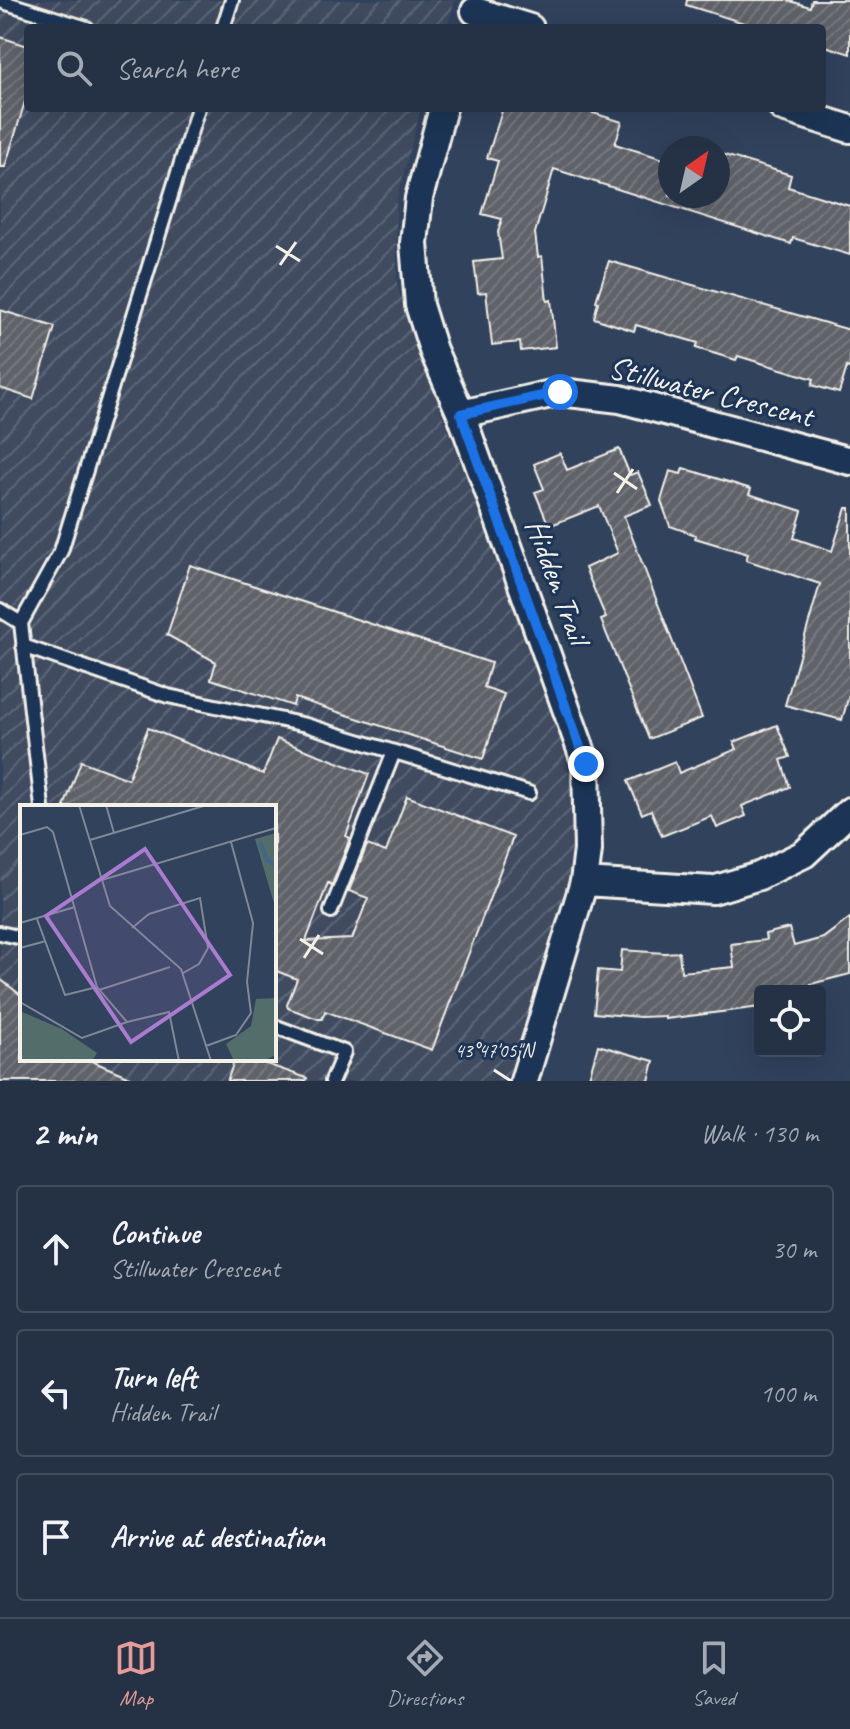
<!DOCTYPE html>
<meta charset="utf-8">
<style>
:root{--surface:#253246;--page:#2d3a4d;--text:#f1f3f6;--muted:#a3aab3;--line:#424d5f;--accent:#e69b98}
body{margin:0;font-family:Caveat,sans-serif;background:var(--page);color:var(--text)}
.controls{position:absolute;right:24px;bottom:24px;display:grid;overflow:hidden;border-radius:8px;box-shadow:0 8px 32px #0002}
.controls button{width:72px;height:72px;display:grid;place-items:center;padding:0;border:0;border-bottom:2px solid var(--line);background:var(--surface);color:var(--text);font:40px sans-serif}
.compass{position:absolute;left:658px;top:136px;width:72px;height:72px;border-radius:50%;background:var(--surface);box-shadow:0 8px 32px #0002;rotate:34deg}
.stop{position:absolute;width:24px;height:24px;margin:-18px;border:6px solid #1a73e8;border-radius:50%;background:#fff}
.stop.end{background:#1a73e8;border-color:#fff;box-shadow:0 2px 8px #0008}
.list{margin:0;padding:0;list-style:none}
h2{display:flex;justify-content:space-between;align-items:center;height:104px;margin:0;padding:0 32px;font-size:34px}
h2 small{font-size:26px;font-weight:400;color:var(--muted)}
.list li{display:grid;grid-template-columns:52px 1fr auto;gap:24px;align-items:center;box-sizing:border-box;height:128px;margin:0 16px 16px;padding:0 16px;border:2px solid var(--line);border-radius:8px}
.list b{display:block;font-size:30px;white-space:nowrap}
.list p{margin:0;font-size:26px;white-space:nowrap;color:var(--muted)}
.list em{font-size:26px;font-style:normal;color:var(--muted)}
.icon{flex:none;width:44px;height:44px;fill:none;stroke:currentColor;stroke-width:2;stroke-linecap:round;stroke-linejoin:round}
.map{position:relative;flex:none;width:850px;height:1081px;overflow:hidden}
.search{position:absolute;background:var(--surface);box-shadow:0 8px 32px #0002;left:24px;right:24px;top:24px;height:88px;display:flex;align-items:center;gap:20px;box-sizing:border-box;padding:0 28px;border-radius:8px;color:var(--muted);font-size:30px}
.sheet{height:536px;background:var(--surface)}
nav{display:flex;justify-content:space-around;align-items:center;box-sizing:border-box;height:112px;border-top:2px solid var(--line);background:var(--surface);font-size:22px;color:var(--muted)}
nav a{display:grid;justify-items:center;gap:4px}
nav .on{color:var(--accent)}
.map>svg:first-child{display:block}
</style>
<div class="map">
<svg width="850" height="1081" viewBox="0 0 850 1081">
<defs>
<pattern id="industrial-furrows" width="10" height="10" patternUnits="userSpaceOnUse" patternTransform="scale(2)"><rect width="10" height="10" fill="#3f4c61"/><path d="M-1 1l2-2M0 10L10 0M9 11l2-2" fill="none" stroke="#5b6678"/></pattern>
<pattern id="building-hatch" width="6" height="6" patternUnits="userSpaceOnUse" patternTransform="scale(2)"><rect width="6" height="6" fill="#60626a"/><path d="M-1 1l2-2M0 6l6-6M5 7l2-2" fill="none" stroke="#77797f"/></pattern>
</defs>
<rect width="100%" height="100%" fill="#31425d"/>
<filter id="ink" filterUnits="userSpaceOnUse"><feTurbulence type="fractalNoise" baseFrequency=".0125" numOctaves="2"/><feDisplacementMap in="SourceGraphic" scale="16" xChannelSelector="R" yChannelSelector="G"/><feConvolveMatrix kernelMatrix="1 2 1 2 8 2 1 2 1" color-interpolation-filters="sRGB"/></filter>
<g filter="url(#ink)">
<path fill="url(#industrial-furrows)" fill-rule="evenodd" d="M0,0H455L446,28H28V108H421L396,203L397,285L437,401L547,691L574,790L571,877L508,1081H0ZM22,807H274V1059H22Z"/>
<path fill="url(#building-hatch)" stroke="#f4f1e8" stroke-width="2" d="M687,0H787L810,7L812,0H850V54L822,45V28H760L686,5Z
M0,37L28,46V92L5,167H0Z
M503,108H577L622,122L615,144L670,161V196H718V153L791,175L788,187L850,206V255L793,238L791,244L554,169L535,233L538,257L542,256L547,301L551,300L556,347L521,351L520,342L492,345L486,292L478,293L474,262L502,259L498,232L502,219L482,214L498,161L487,158Z
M609,261L850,330V368L847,367L839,393L812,385L814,379L738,356L736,360L696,348L698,343L636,325L634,331L594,318L598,302L596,301Z
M0,310L55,327L33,399L0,388Z
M619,449L630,475L638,472L652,505L624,516L702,718L649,739L601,620L606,618L585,568L618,553L599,506L549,526L535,492L544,489L534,464L560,453L567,470Z
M683,468L751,489L749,494L802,511L794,538L832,551L846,508H850V692L842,720L785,705L820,584L746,560L748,554L695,538L696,535L670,526L661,501L670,471L681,474Z
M190,565L491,663L484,687L504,694L483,759L295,698L293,706L211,679L216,662L167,635Z
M777,725L790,757L781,760L790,787L742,806L746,816L717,828L712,816L662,836L651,810L642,814L628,781L675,762L679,773L737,749L734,742Z
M148,728L263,774L277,739L369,774L346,836L350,838L332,885L328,883L306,941L352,939L368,898L349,891L367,845L386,852L407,796L513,837L432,1050L325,1011L322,1019H318L288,1008L287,1005L297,979L274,970V807H64L81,761L128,779Z
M850,918V974L811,984L813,991H760V1007L665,1019V1016L640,1017L594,1013L598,970L620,972L622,950L665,953L679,952L681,972L734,967L731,944L766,940L765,934L789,928L794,946L823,938Z
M0,979L22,996V1059H87L139,1081H0Z
M598,1045L654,1061L649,1081H588Z
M235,1059H252L307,1078L306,1081H227Z"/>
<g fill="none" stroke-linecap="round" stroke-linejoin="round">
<defs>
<path id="service" d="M0,1L87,28
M223,28L232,0
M0,610L21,623
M23,646L168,696L306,725L529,793
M42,807L21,623L61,551L198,108
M331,911L394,752
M0,933L22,938
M274,1026L344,1052L332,1081"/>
<path id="minor" d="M475,11L530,28
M443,108L419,198L414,243L419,305L433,350L461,414L586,764L588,850L584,882L524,1081
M783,108L850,129
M461,414L560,392L620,399L850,461
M584,882L713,890L759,876L804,854L850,811"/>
</defs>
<use href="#service" stroke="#f4f1e8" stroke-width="18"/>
<use href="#minor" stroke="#f4f1e8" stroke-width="32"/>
<use href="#service" stroke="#1d3557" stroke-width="12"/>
<use href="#minor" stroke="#1d3557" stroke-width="26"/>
</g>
</g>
<g fill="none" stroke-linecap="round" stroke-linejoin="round" filter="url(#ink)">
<path stroke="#1a73e8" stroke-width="10" d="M560,392L461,414L586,764"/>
</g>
<path fill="none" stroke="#f4f1e8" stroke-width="3" d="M276,246L300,261M280,265L296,242M614,473L637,489M617,493L633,469M300,939L323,954M304,958L319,935M494,1070L511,1081"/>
<g text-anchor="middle" stroke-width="6" stroke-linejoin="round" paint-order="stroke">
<g font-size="32" fill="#f4f1e8" stroke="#1d3557">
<text transform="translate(711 391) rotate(14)" y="11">Stillwater Crescent</text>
<text transform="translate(558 581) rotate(70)" y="11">Hidden Trail</text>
</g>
</g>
<g transform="translate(20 805)">
<rect width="256" height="256" fill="#31425d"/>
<path d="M256,28V105L235,34ZM256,193V250L243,256H214L206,239L231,221L236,194ZM0,206L42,224L77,248L72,256H0Z" fill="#536d6a"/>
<path fill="none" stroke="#426689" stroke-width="4" d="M240,37L247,55L256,61"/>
<path fill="none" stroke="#7f8895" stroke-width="2" d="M59,0L90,101L161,164L191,256M86,0L94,28M0,30L27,22L33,27L77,182L107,217L62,233L0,197M70,35L187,0M82,75L256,23M17,114L45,190L77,182M0,118L55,102M112,123L129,109L180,93L188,143L179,159L163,168M0,143L26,136M79,185L150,162M107,217L149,207L159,256M186,241L216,230L231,208L227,177L233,118L211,37"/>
<path fill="#ab7bcf" fill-opacity="0.15" stroke="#ab7bcf" stroke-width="4" d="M125,44L210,170L111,237L26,111Z"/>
<rect width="256" height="256" fill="none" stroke="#f4f1e8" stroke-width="4"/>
</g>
<g font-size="20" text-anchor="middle" fill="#f4f1e8" stroke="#1d3557" stroke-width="6" stroke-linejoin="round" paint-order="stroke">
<text x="494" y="1057">43°47'05"N</text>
</g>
</svg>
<div class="controls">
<button><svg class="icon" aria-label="locate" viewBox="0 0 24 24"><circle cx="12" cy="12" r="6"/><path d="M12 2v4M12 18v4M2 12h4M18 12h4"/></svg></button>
</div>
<svg class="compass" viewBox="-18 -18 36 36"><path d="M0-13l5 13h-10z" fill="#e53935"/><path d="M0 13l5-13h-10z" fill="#a3aab3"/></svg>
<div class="stop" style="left:560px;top:392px"></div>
<div class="stop end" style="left:586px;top:764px"></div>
<div class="search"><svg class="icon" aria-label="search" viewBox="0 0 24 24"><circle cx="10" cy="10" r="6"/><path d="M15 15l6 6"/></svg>Search here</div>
</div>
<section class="sheet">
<h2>2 min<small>Walk · 130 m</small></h2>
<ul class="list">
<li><svg class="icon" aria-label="ahead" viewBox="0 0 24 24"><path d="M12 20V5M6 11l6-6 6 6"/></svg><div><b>Continue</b><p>Stillwater Crescent</p></div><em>30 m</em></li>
<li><svg class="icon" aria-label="left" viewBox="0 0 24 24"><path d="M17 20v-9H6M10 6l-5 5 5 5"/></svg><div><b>Turn left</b><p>Hidden Trail</p></div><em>100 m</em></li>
<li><svg class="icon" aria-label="arrive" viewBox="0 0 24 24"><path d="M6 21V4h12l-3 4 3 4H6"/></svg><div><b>Arrive at destination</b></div></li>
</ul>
</section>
<nav>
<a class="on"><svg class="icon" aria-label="map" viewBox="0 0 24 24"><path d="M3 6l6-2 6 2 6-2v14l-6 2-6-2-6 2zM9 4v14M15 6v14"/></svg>Map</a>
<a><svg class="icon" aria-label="directions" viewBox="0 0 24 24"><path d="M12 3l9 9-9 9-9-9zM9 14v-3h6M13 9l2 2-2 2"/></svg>Directions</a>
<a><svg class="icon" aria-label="saved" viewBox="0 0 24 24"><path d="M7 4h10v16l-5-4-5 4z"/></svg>Saved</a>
</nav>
